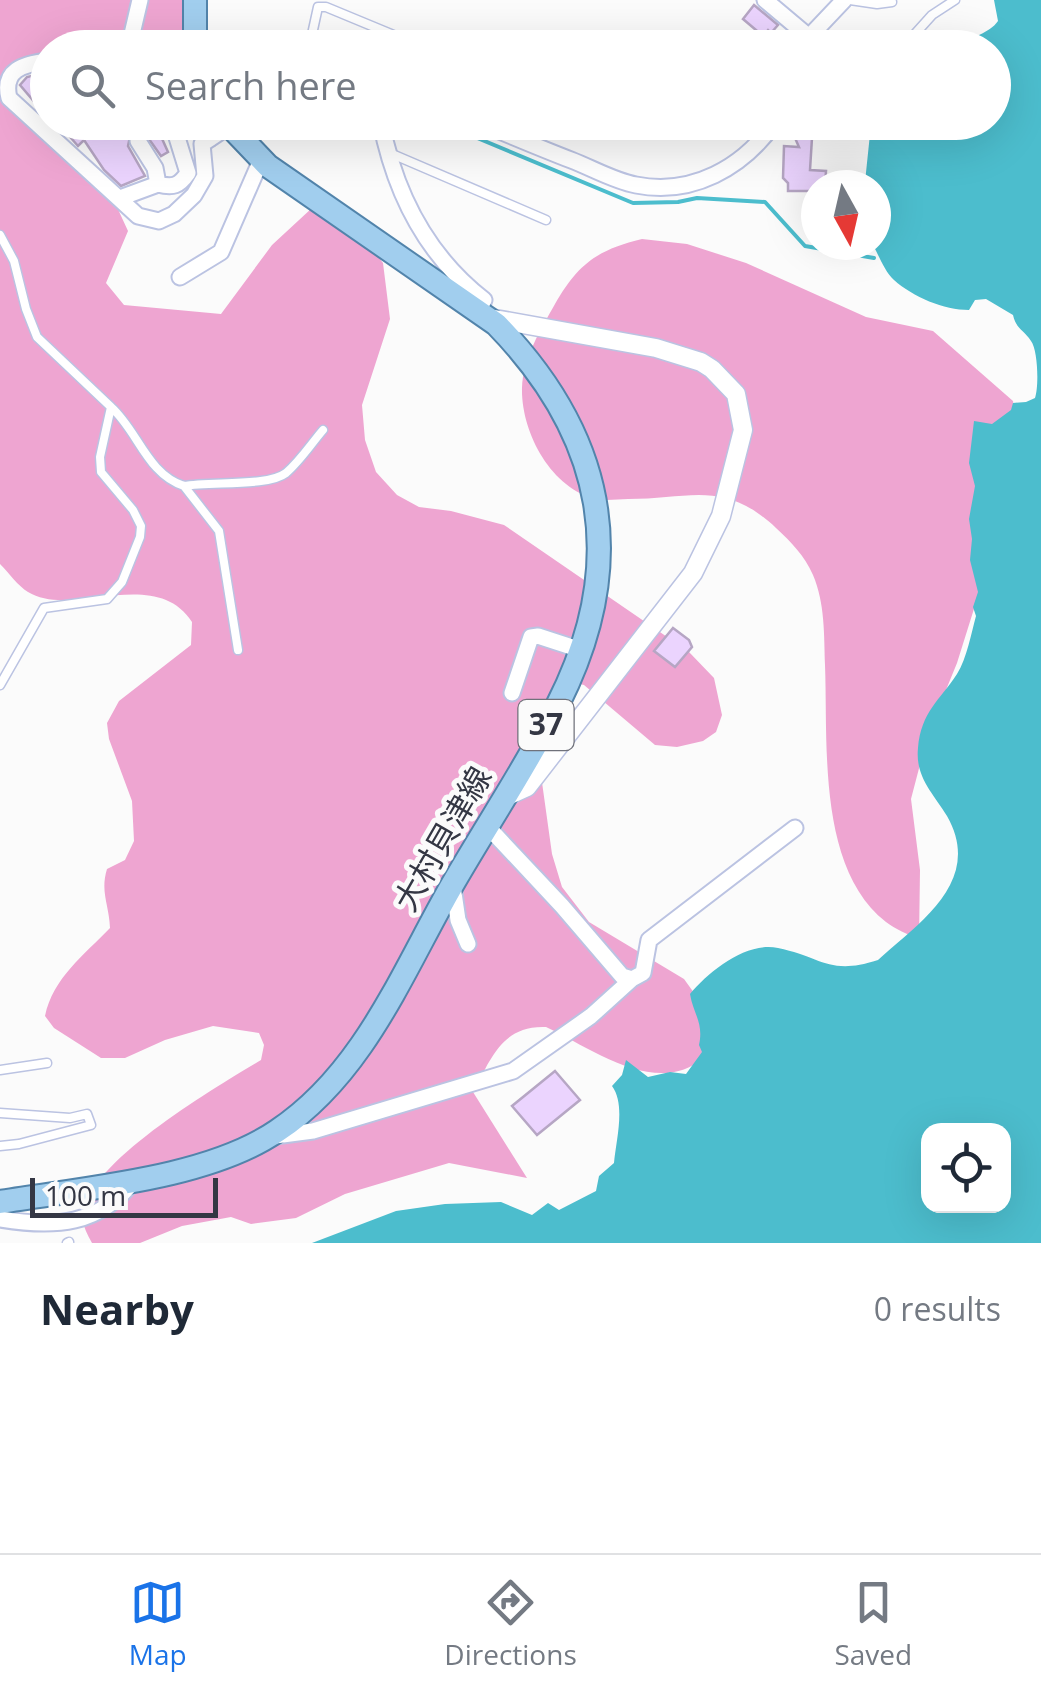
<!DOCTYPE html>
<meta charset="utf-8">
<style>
:root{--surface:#fff;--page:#f2f2f3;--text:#1f2937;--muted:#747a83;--line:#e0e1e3;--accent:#1a73e8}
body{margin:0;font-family:"Open Sans","Noto Sans JP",sans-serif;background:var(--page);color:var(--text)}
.controls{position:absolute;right:30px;bottom:30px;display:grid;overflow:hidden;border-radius:20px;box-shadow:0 10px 40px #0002}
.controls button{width:90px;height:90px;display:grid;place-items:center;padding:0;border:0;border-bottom:2px solid var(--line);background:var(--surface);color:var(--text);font:50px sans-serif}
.compass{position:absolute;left:801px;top:170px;width:90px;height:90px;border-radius:50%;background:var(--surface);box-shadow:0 10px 40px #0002;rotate:172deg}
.scale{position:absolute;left:30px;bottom:25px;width:188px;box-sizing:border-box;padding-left:10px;border:5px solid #343744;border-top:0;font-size:28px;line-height:35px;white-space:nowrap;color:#343744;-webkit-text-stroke:8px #fbfbfb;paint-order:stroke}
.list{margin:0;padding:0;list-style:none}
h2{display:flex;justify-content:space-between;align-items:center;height:130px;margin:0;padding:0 40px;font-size:42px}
h2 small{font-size:32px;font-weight:400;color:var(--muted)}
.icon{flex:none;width:55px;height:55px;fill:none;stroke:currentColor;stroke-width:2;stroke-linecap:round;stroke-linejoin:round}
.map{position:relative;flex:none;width:1041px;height:1243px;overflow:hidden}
.search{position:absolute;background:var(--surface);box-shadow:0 10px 40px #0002;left:30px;right:30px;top:30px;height:110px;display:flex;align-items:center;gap:25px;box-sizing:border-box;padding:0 35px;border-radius:55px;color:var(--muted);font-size:38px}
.sheet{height:310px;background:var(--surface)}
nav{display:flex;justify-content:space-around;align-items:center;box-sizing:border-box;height:140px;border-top:2px solid var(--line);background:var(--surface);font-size:28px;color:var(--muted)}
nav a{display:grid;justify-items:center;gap:5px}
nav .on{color:var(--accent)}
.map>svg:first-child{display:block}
</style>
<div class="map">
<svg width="1041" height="1243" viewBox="0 0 1041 1243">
<rect width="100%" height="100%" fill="#fbfbfb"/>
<path fill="#eea5d1" d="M0,0H195L192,19L181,47L48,48L47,68L31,64L5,94L110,192L128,231L106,283L124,305L221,314L272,245L312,208L361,235L383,263L390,319L362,405L365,440L376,472L397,495L419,507L451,511L504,525L689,652L714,678L722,715L716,732L703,741L677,747L655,745L584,685L571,682L540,768L552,854L562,887L589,922L684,979L702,1004L704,1057C658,1099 591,1048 546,1027C502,1025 491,1059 473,1092L527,1178L449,1163L345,1194L296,1218L251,1224L231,1217L182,1226L140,1243H92C87,1234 82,1225 83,1214C87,1162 218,1086 261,1060L264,1045L259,1033L213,1026L165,1040L125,1058H101L54,1028L45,1016C53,978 84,955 110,928C109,904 100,892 107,869L125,860L134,841L132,801L109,739L107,723L119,701L191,645L192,622C155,565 71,619 28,592C18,586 9,573 0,564Z
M642,239L687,244L746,263L866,317L933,331L1013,401L1018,438L994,545L957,663L928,734L911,799L920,870L919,940C908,934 895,929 886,922C817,868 828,744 825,665C824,635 825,603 813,575C804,555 792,543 776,528C724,479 690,499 628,499C618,499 606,501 597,499C551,489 521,432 522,388C523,358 541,329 555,304C578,264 597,250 642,239Z"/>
<path fill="#4cbdcd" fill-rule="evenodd" d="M994,0H1041V1243H312L396,1211L445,1204L501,1202L532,1215L548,1203L559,1210L596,1191L599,1176L614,1163C616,1140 626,1105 612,1086L622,1075L626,1060L648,1077L670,1072L686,1074L702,1052L699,1045C704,1023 693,1013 690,994C709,971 747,941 778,948C822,957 829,976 878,960C919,923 984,881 947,816C933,793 915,777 918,748C921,712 940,700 957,674C967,658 971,634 976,616L973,607L978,592L970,560L972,539L969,519L975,486L969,463L974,421L992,424L1011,410L1013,403L1026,402L1035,398C1039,387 1038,350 1031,341C1024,330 1016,329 1013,315L986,299L975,300L969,310C944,310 913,297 894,280C885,272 879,256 873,245H876V185H865V182L870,134L875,123L994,122V48L959,47C971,36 989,34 998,21ZM928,1130H1004V1206H928Z"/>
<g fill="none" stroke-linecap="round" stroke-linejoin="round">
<path stroke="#4cbdcd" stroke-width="4" d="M439,122L633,203L678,202L697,198L765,202L805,246L874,258"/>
</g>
<path fill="#ebd4fe" stroke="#b6a6c4" stroke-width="2.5" d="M754,5L778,25L771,33L768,30L763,36L743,19Z
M48,72V118L20,85L27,77Z
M57,122H165L164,129L159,132L168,152L161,156L144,132H131L128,146L145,176L121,186L104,170L84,140L78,146Z
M788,122L831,123V138H812L810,170L826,171L825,185H816V191H788V183L783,178L784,146L799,147Z
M673,628L689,640L692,647L675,667L654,651Z
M555,1071L580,1100L537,1135L512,1106Z"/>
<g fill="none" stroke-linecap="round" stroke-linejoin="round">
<defs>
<path id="service" d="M850,0L877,4L892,2
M309,48L318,7H326L425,48
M915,48L914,35L932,15L955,0
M392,154L546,220
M0,235L14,261L26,309L37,337L111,407
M184,486L219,531L238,650
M0,685L44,608L107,599L122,582L140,537L141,526L133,510L101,472L100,457L111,407C138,431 147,474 184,486C211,481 268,487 286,473C300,461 311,444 323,430
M0,1070L47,1063
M0,1113L70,1118L87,1114L91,1125L19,1144L0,1146
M67,1243L69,1242"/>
<path id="minor" d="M765,0L809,37
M134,48L132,34L140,0
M807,48L809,37L844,0
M48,61C23,64 2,70 9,98L138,216L159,221L174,214L194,195L205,176L202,144L229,126
M186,122L210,139
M381,122C395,194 426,255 484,300L479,310
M478,122C509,135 540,148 571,160C592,168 614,181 636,185C692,196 743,168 775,122
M138,141L155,168L158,184C173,188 179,186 188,173L175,131L176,122
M120,198L158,184
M180,277L221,252L261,160
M512,693L531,637L538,636L581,650
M488,827L562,906L622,976L632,979L643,973L649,940L795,828
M453,886L458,920L468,944
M275,1136L313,1131L513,1071L591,1016L632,979
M0,1219C54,1228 100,1226 135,1179"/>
<path id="tertiary" d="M489,318L656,348L701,362L712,369L736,394L743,430L721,516L693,573L527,787L505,797"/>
<path id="primary" d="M195,0V48
M0,1202C83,1188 207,1179 277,1131C363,1074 402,973 451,887C486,826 526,767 558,704C630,562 605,436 496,324L268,166L226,122"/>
</defs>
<use href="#service" stroke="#bbc3e2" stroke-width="11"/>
<use href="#minor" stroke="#bbc3e2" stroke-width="19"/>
<use href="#tertiary" stroke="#bbc3e2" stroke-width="21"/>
<use href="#primary" stroke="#5284ab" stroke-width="26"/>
<use href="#service" stroke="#fff" stroke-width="8"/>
<use href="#minor" stroke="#fff" stroke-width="15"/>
<use href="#tertiary" stroke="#fff" stroke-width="18"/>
<use href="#primary" stroke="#a1ceee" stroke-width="22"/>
</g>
<g text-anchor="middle" stroke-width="10" stroke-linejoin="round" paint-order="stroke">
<rect fill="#fbfbfb" stroke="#70727b" stroke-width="2.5" x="518.5" y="700" width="55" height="50" rx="8"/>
<g font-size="30" font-weight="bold" fill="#343744">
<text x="546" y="735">37</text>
</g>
<g font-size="32" fill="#343744" stroke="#fbfbfb">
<text transform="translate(443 839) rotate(-60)" y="11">大村貝津線</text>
</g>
</g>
</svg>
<div class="controls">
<button><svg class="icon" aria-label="locate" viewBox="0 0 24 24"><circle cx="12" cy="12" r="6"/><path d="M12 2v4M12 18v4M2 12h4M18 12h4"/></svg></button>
</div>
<svg class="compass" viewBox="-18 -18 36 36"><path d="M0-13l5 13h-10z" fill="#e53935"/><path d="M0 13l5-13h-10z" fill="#747a83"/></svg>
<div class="scale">100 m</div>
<div class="search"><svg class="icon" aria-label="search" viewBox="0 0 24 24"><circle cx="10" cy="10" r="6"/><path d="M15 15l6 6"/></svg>Search here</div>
</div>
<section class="sheet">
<h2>Nearby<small>0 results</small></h2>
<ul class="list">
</ul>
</section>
<nav>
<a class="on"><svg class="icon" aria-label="map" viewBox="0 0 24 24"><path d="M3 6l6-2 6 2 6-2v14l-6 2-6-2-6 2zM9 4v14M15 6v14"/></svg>Map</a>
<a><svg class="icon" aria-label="directions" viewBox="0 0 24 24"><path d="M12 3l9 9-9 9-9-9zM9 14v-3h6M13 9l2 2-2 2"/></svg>Directions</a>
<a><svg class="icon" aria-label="saved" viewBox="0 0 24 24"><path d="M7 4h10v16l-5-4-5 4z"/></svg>Saved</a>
</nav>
